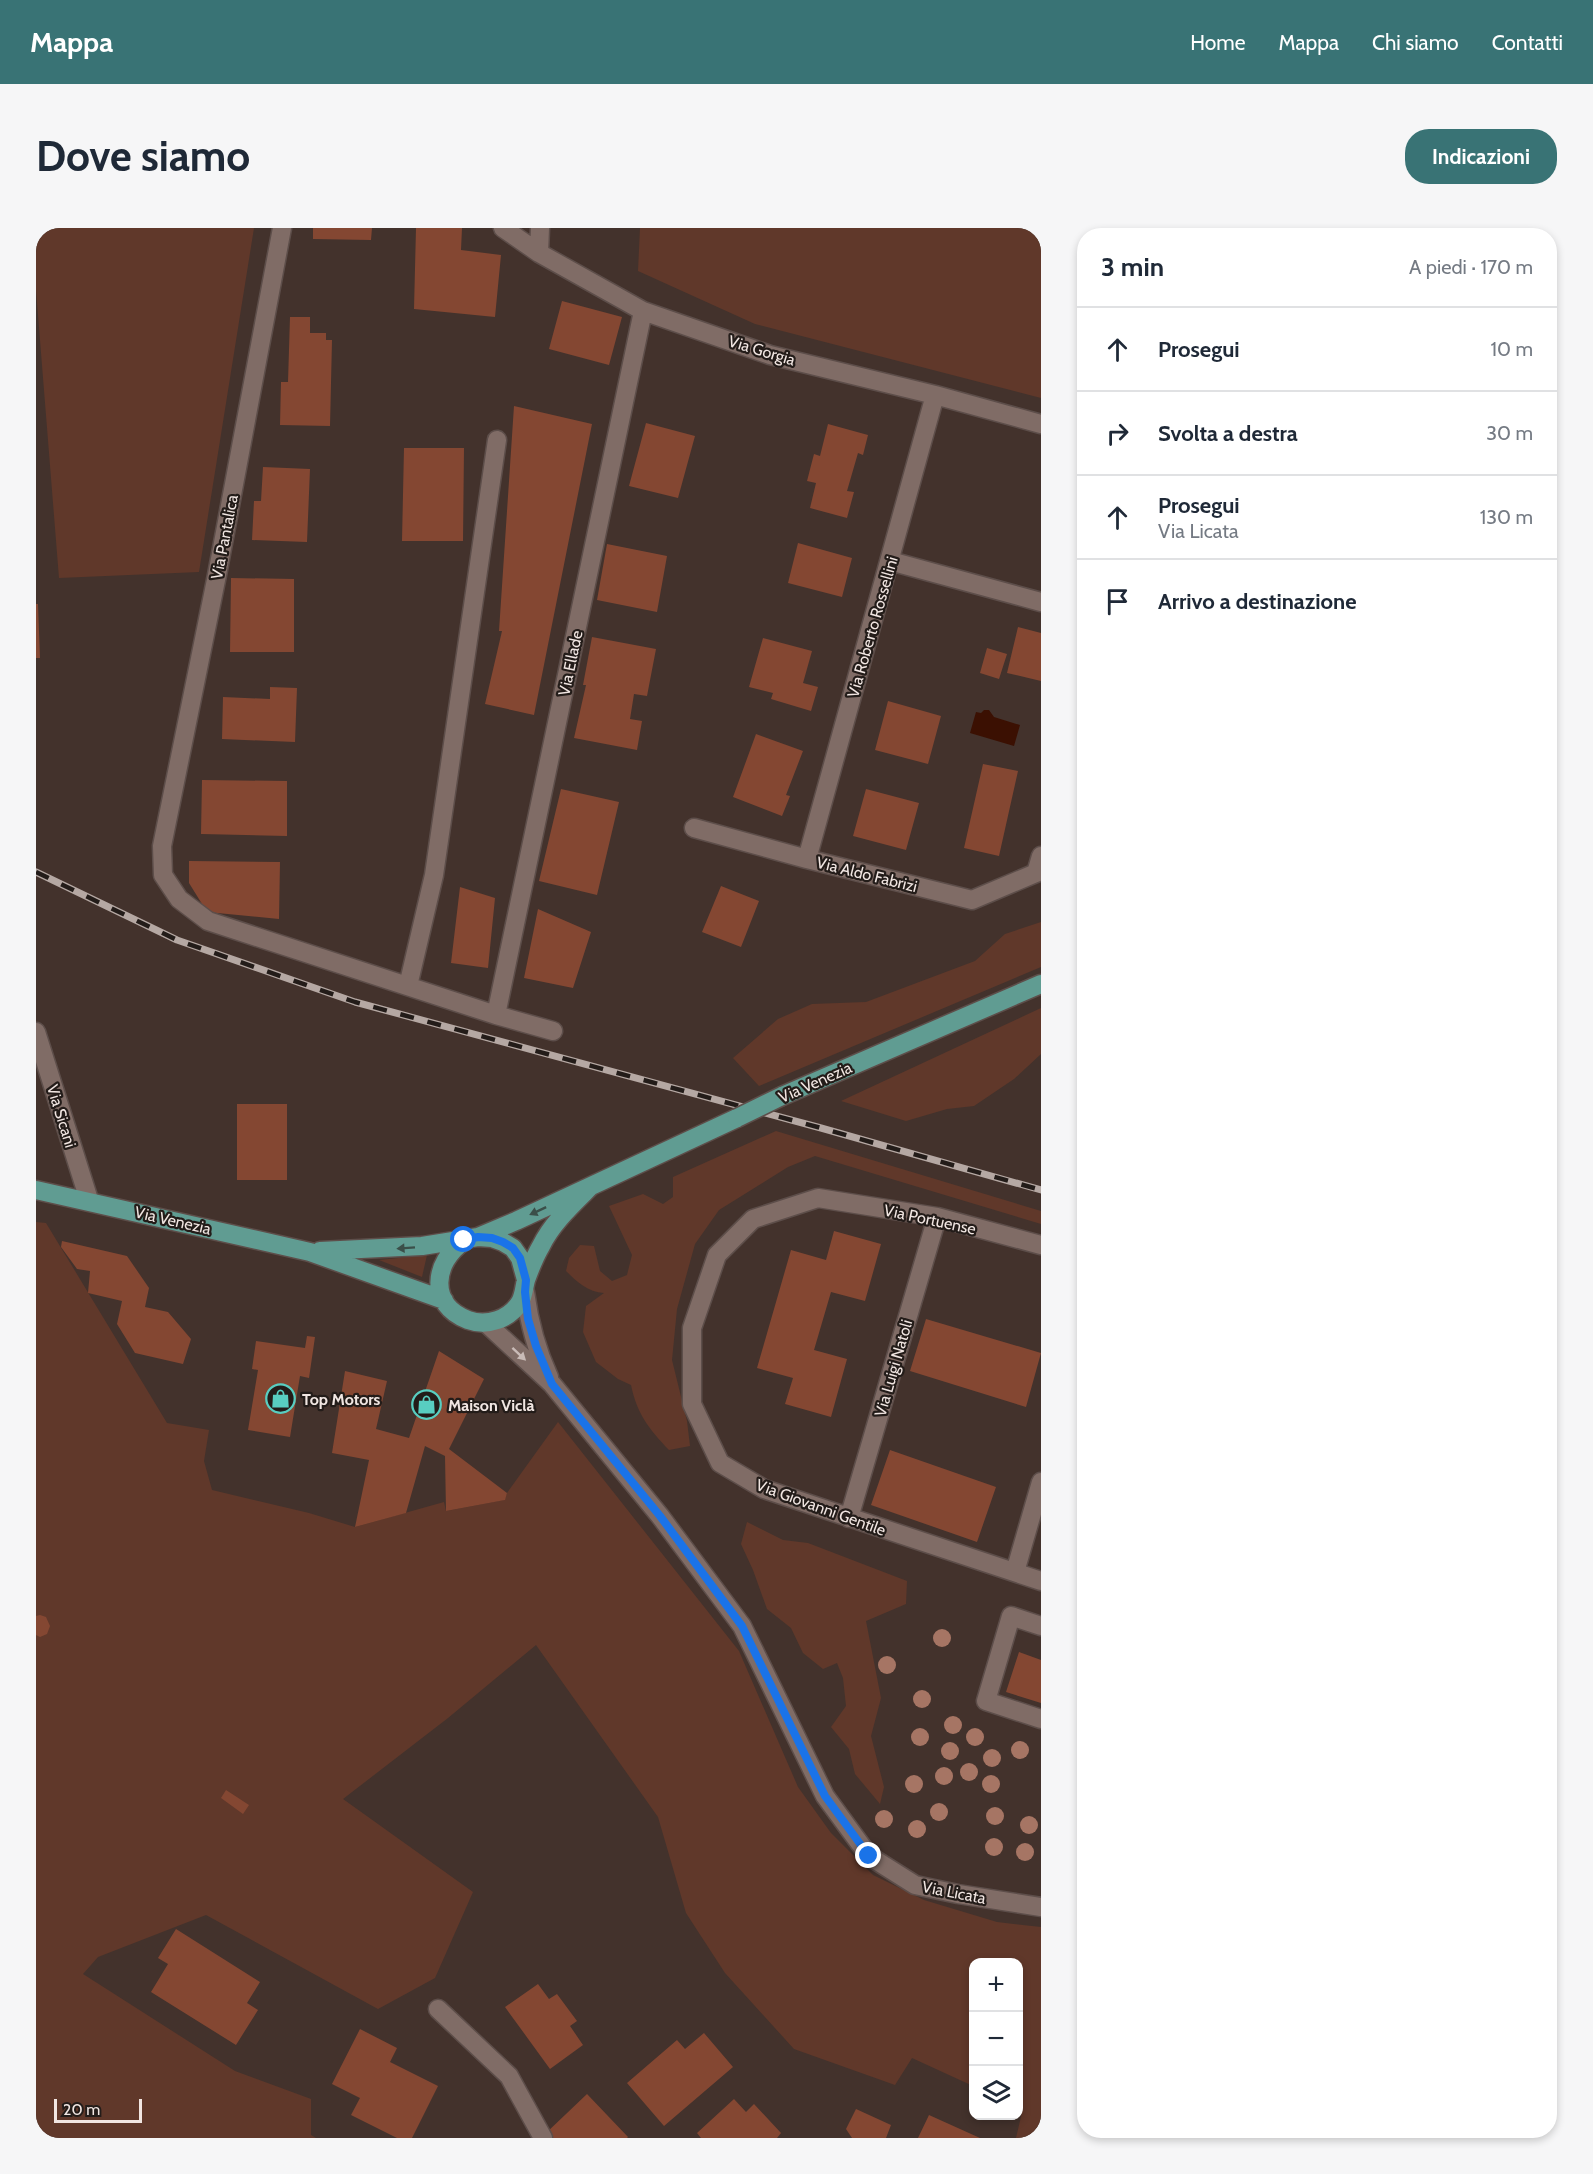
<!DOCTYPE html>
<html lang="it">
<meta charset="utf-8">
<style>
:root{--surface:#fff;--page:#f6f6f7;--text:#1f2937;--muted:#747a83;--line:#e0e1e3;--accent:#397375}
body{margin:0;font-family:Cabin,sans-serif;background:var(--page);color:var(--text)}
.controls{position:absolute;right:18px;bottom:18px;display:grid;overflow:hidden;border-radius:12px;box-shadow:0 3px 9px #0003}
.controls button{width:54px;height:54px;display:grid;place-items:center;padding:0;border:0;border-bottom:2px solid var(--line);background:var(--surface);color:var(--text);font:30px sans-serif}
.scale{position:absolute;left:18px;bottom:15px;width:88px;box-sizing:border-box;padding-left:6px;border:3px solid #f1e6e2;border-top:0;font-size:16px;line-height:21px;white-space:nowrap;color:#f1e6e2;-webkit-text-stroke:4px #231c19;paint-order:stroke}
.stop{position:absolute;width:18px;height:18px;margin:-14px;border:4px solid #1a73e8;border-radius:50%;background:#fff}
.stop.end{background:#1a73e8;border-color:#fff;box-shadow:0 2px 6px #0008}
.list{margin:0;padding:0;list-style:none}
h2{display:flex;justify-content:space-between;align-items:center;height:78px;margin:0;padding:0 24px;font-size:26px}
h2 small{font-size:20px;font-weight:400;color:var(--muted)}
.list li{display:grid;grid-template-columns:39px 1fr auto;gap:18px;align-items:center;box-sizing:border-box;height:84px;padding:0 24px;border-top:2px solid var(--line)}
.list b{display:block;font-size:22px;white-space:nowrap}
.list p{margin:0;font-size:20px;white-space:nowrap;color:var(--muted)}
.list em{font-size:20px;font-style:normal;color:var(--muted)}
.icon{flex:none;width:33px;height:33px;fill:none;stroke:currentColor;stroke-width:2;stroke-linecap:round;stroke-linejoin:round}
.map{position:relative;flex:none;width:1005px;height:1910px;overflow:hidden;border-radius:24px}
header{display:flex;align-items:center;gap:36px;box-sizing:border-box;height:84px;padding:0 30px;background:var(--accent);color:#fff}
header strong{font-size:28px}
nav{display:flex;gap:33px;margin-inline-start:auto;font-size:21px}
.intro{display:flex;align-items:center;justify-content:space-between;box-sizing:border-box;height:144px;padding:0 36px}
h1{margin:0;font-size:42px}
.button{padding:15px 27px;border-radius:24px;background:var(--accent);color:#fff;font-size:21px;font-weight:700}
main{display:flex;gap:36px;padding:0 36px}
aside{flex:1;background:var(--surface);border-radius:24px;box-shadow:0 3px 9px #0003}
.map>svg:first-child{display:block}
</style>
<header>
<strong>Mappa</strong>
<nav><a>Home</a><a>Mappa</a><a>Chi siamo</a><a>Contatti</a></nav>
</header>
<div class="intro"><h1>Dove siamo</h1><a class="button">Indicazioni</a></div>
<main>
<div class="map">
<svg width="1005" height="1910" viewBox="0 0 1005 1910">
<rect width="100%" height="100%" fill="#43322c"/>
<path fill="#60382a" d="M0,0H218L163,344L23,350L0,62Z
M604,0H1005V170L719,96L602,43Z
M1005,694V739L723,858L697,830L742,791L776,776L830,774L939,733L969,706Z
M1005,780V826L978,851L938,878L911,881L870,893L805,873Z
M740,903L1005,983V996L779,928L752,939L683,982L659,1016L641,1081L636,1132L651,1193L654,1218L633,1222C613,1201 601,1186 595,1157L582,1151L560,1134L547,1104L550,1078L568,1065C552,1064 541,1054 530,1043L533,1030L544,1017L558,1018L564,1043L576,1053L591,1047L596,1027L573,978L607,966L627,976L637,969V949Z
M0,994L10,995L131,1195L173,1202L168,1233L176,1262L273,1285L319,1299L408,1274L410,1283L468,1272L471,1265L522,1194L703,1423L762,1559L795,1605L837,1647L888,1672L961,1694L1005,1699V1910H980L987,1880L982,1878V1734H938L937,1858L876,1830L859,1857L758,1821L689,1745L650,1685L622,1589L500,1417L412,1490L307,1571L437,1664L399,1750L342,1781L170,1687L62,1729L47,1746L199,1843L275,1871V1907L280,1910H0Z
M391,1027L386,1049L343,1032Z
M711,1294L747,1312L772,1315L871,1353L870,1376L830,1393L845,1470L835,1508L848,1559L844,1576L819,1546L813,1521L795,1499L810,1478L807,1450L801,1435L787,1441L767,1425L755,1400L731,1381L717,1342L705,1316Z"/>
<path fill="#3b1002" d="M948,482H953L958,489L984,497L978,518L934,505L940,484L945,485Z"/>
<path fill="#844732" d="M277,0H336L335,12L277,11Z
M380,0H426L425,22L465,27L459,89L378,81Z
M526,73L586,89L573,137L513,121Z
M254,89H274V105H290V112H296L294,198L244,197L245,154H252Z
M478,178L556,196L498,487L449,476L466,403H463Z
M610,195L659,208L642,270L593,258Z
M792,196L832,207L827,227L822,225L811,263L818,264L811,290L774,280L780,255L771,253L778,226L784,228Z
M368,220H428L427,313H366Z
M227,239L274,241L271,314L216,312L218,273H225Z
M762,315L816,330L806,369L752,355Z
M571,316L631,328L621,384L561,372Z
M195,350L258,351V424H194Z
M0,376H2L4,430H0Z
M982,399L1005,405V453L971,445Z
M556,409L620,421L611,468L598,466L594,491L606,493L601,522L538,510L550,457H547Z
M727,410L776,423L767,455L782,459L775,483L735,471L737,465L713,459Z
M951,420L971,426L963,451L944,445Z
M234,459L261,460L259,514L186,511L187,469L234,471Z
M852,473L905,488L892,536L839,522Z
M720,506L767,523L750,567L754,568L746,588L697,569Z
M947,536L982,543L963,628L928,620Z
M166,552L251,553V608L165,606Z
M525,561L583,574L561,667L503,653Z
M830,561L883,575L870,622L817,608Z
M153,633L244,634L243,691L171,684L153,655Z
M685,658L723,673L705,719L666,704Z
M424,659L459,670L452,740L415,735Z
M502,681L555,704L537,760L488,750Z
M201,876H251V952H201Z
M798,1003L845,1016L829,1073L795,1064L778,1122L811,1131L795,1189L749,1176L757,1150L721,1140L755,1022L790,1032Z
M26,1013L91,1028L113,1060L109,1079L132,1084L155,1111L147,1136L99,1125L81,1096L86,1073L52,1065L54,1043L41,1041L25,1019Z
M890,1091L1005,1125L990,1179L874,1143Z
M271,1108L279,1109L273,1150L264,1148L254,1209L212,1202L222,1142L216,1141L220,1113L269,1120Z
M403,1123L448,1151L413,1221L471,1265L469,1272L410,1283L409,1228L389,1218L370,1285L319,1299L333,1232L296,1225L309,1143L351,1153L340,1201L373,1210Z
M854,1222L960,1259L941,1314L835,1277Z
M4,1387L10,1389L14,1398L11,1406L4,1409L0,1407V1388Z
M983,1424L1005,1432V1475L970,1464Z
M190,1562L213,1577L207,1586L185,1570Z
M140,1701L224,1754L211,1775L222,1782L200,1817L115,1764L132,1736L122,1730Z
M502,1756L513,1771L521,1766L541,1793L534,1798L547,1817L514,1841L469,1779Z
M324,1801L361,1820L354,1834L402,1858L376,1910H361L315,1887L324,1870L296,1856Z
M668,1805L697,1839L628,1898L591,1855L641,1812L649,1821Z
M551,1866L592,1909L591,1910H513L509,1906Z
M698,1871L710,1884L718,1876L745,1905L741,1910H665L661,1905Z
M820,1881L855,1897L850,1910H816L810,1901Z
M893,1887L944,1910H882Z"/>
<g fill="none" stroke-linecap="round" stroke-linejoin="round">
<defs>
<path id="minor" d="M246,0L181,347L126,618L127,647L143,671L172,693L460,787L517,803
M467,0L503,25L607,83L734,127L899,167L1005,196
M503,25L504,0
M854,333L1005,374
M658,600L771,631L936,672L1000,645L1005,628
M771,631L899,167
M372,758L398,647L461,212
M460,787L607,83
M0,804L53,972
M1005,1017L901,989L782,970L717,991L681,1027L656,1100V1176L684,1235L728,1261L1005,1353
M489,1064C493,1094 500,1121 513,1149
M450,1095L516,1156L624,1288L706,1398L789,1568L833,1628L879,1657L922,1666L1005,1679
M813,1290L901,989
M979,1344L1005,1254
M1005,1398L975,1388L950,1473L1005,1491
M402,1781L473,1848L507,1910"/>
<path id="major" d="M746,868L1005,756
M0,962L274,1024L408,1072
M442,1009L480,993L701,890
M428,1013C397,1034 392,1077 432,1092C451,1099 474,1091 484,1074C488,1067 488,1059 490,1052C494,1041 499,1028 505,1018C516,995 537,976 555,958
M284,1023L386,1018L442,1009L456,1010L467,1014L477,1020L484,1030L490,1052"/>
</defs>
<use href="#minor" stroke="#5d4e4a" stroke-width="21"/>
<use href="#major" stroke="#5d4e4a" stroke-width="21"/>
<use href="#minor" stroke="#806c66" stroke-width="18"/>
<use href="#major" stroke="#609c92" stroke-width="18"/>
<defs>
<path id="rail" d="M0,644L141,712L319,774L785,900L1005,962"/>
</defs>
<use href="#rail" stroke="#b5a8a3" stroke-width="7"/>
<use href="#rail" stroke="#231c19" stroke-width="4.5" stroke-dasharray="14" stroke-linecap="butt"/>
<defs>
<path id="major-bridge" d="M701,890L746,868"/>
</defs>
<use href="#major-bridge" stroke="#5d4e4a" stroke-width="21" stroke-linecap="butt"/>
<use href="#major-bridge" stroke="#609c92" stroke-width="18"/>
</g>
<g fill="#a67564">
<circle cx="906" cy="1410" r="9"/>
<circle cx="851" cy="1437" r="9"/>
<circle cx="886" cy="1471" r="9"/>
<circle cx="917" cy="1497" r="9"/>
<circle cx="884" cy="1509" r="9"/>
<circle cx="939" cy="1509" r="9"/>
<circle cx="984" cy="1522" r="9"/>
<circle cx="914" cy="1523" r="9"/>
<circle cx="956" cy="1530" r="9"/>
<circle cx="933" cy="1544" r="9"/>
<circle cx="908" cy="1548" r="9"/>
<circle cx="878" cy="1556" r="9"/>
<circle cx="955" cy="1556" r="9"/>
<circle cx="903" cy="1584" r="9"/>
<circle cx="959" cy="1588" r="9"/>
<circle cx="848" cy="1591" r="9"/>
<circle cx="993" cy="1597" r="9"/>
<circle cx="881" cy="1601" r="9"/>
<circle cx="958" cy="1619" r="9"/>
<circle cx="989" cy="1624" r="9"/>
</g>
<defs><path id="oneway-solid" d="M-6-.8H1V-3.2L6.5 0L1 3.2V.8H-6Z" transform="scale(1.5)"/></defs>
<g fill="#3b4f49">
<use href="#oneway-solid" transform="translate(502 983) rotate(155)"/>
<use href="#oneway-solid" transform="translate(370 1020) rotate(176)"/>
</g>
<use fill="#c9bbb7" href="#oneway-solid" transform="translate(483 1126) rotate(43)"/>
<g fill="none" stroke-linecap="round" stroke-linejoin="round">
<path stroke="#1a73e8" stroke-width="8" d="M428,1012L442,1009L456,1010L467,1014L477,1020L484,1030L490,1052L489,1064L492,1091L500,1118L516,1156L624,1288L706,1398L789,1568L833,1628"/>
</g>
<defs>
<symbol id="shop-ring" viewBox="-11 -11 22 22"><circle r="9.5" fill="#231c19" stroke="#58cec1" stroke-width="1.5"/><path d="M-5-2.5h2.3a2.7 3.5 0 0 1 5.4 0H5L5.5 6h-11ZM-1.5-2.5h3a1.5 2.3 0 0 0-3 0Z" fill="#58cec1"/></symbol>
</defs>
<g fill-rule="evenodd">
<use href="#shop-ring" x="228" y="1154" width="33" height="33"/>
<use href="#shop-ring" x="374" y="1160" width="33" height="33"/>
</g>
<g text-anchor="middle" stroke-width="4.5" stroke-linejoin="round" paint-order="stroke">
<g font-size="16" fill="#f1e6e2" stroke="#231c19">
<text transform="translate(726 122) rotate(17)" y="6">Via Gorgia</text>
<text transform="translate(188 309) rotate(-79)" y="6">Via Pantalica</text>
<text transform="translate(836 399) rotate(-74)" y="6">Via Roberto Rossellini</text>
<text transform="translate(534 435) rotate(-78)" y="6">Via Ellade</text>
<text transform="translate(831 646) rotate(14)" y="6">Via Aldo Fabrizi</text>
<text transform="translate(779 854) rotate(-24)" y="6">Via Venezia</text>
<text transform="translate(26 888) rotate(73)" y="6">Via Sicani</text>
<text transform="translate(894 991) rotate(12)" y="6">Via Portuense</text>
<text transform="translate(137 992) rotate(13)" y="6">Via Venezia</text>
<text transform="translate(857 1140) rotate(-74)" y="6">Via Luigi Natoli</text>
<text transform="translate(785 1279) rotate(20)" y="6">Via Giovanni Gentile</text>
<text transform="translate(918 1664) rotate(11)" y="6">Via Licata</text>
</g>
<g font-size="16" font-weight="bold" fill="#f1e6e2" stroke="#231c19" text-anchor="start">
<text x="266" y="1177">Top Motors</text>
<text x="412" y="1183">Maison Viclà</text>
</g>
</g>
</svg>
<div class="controls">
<button>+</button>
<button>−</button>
<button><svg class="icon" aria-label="layers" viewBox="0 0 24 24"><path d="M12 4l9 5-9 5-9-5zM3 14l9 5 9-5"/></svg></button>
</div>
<div class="scale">20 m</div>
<div class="stop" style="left:428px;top:1012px"></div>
<div class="stop end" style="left:833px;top:1628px"></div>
</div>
<aside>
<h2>3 min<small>A piedi · 170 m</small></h2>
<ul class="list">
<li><svg class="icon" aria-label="ahead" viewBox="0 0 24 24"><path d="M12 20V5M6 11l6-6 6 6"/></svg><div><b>Prosegui</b></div><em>10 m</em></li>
<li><svg class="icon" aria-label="right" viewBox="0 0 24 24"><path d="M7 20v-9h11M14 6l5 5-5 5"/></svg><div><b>Svolta a destra</b></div><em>30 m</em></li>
<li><svg class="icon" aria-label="ahead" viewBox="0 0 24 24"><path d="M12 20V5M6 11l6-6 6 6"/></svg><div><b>Prosegui</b><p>Via Licata</p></div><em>130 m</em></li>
<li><svg class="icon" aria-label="arrive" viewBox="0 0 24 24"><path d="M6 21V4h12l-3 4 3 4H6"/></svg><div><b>Arrivo a destinazione</b></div></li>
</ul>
</aside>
</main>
